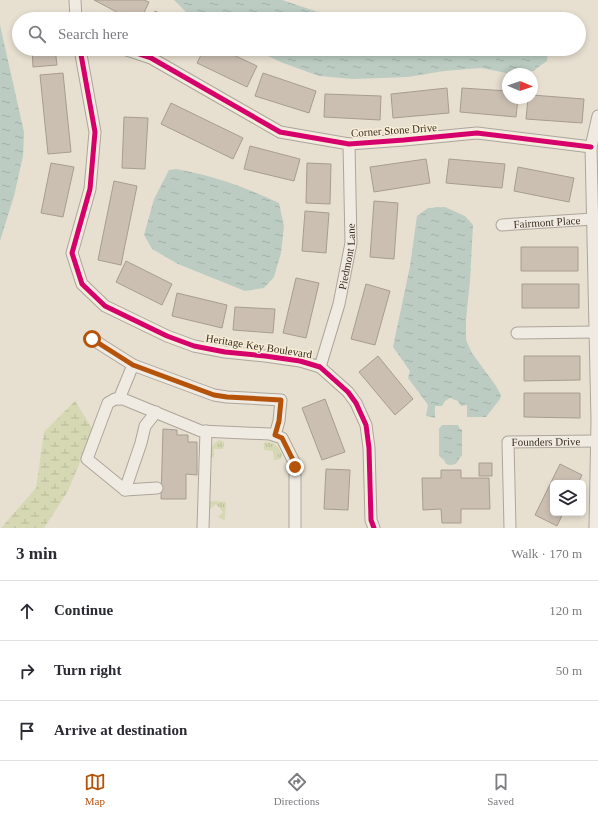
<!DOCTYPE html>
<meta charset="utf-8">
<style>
:root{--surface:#fff;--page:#f7f7f7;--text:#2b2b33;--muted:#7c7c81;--line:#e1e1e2;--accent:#b45309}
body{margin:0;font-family:Georgia,serif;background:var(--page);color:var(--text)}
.controls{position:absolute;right:12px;bottom:12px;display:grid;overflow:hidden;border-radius:6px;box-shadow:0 2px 6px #0003}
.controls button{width:36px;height:36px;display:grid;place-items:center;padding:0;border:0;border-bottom:1px solid var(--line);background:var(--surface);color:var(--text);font:20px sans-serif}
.compass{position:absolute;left:502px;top:68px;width:36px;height:36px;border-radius:50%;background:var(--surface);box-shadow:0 2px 6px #0003;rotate:92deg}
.stop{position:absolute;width:12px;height:12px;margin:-9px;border:3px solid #b45309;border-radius:50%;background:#fff}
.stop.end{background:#b45309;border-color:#fff;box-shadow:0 1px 4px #0008}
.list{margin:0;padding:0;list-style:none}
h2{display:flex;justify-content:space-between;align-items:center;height:52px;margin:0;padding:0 16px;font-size:17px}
h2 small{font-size:13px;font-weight:400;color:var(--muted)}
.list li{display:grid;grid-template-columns:26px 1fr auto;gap:12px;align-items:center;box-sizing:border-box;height:60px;padding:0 16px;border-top:1px solid var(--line)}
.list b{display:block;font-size:15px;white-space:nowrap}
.list em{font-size:13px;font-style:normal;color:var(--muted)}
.icon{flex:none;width:22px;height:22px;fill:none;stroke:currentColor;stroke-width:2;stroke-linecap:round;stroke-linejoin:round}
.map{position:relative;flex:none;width:598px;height:528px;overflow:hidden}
.search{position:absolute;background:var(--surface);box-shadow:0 2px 6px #0003;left:12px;right:12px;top:12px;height:44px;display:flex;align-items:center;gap:10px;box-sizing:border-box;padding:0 14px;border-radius:22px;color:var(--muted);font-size:15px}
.sheet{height:232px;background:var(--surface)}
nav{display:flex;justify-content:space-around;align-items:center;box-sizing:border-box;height:56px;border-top:1px solid var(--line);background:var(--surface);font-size:11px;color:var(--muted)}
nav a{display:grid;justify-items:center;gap:2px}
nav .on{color:var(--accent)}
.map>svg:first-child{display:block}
</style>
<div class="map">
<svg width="598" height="528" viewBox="0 0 598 528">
<defs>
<pattern id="grass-tufts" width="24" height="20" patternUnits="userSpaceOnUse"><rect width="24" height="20" fill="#d6d7b3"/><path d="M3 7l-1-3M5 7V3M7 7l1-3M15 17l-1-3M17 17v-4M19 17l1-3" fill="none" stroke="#b9b99a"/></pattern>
<pattern id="wetland-marsh" width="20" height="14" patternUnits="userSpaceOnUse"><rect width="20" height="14" fill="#d6d7b3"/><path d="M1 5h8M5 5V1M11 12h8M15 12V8" fill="none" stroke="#b9b99a"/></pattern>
<pattern id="water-ripples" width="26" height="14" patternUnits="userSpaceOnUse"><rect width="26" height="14" fill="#bcccc2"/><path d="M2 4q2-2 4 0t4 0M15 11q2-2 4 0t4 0" fill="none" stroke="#a2b0a6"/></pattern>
</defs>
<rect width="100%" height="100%" fill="#e7e0d1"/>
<path fill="url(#grass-tufts)" d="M220,440L224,442L223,449H214V457L211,458C209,449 212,443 220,440Z
M265,442C273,441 280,447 282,455L281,459L274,460L273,451L264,450V443Z
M210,501L226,502L225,519L224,520L218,517L223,512L216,504L210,509L209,504Z"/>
<path fill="url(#wetland-marsh)" d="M75,401L93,430L68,491L44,528H1L36,488L44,432Z"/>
<path fill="url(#water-ripples)" d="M174,0H282L321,13L362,19H197L190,16Z
M498,13L522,15L531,19H427Z
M0,25L24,132L23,156L14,196L0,241Z
M253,49H548L547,61L537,68L534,71L511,74L481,68L444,71L408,77L353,79L319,76L283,63Z
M176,169C212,175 247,188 279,203L284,226L281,253L274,277L264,288L245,291L178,264L152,249L144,235L154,199L169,170Z
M445,207L465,216L473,225L470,281L466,320V340L472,353L496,386L501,395L500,399L486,417H467V405L461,406L458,401L450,398L445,401L442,406H435V418L426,416L428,405L408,378L410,371L393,347L410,266L417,216L428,208Z
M442,425H458L460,429H462V456L460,457C458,463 454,467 446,464L444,460L439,456V429Z"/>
<path fill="#cbbfb2" stroke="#a89c90" d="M94,0H144L149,2L141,19H130Z
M155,11L172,19H151Z
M51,14L52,19H28V16Z
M32,49H55L57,65L33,67Z
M179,49H194L191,55Z
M204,49H221L257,66L247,87L197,63Z
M63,73L71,152L48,154L40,75Z
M263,73L316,91L309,113L255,96Z
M447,88L449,113L393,118L391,94Z
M462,88L508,91V98H518L516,117L460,112Z
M325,94L381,96L380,120L324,117Z
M532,95L584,99L582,123L526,119L528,98H532Z
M171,103L243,138L233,159L161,124Z
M124,117L148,118L145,169L122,168Z
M250,146L300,159L294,181L244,169Z
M426,159L430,183L374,192L370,167Z
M449,159L505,164L502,188L446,183Z
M51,163L74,167L63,217L41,213Z
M307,163L331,164L330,204L306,203Z
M518,167L574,178L569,202L514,191Z
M114,181L137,186L121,265L98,260Z
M374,201L398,203L394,259L370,257Z
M305,211L329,213L326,253L302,251Z
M521,247H578V271H521Z
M126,261L172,284L162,305L116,282Z
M296,278L319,283L306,338L283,333Z
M366,284L390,291L375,345L351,339Z
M522,284H579V308H522Z
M177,293L227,305L222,328L172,316Z
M235,307L275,309L273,333L233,330Z
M378,356L413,399L395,415L359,372Z
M524,356H580V380L524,381Z
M524,393H580V418L524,417Z
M325,399L345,452L322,460L302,408Z
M163,429L177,430V435H188V442H197V475L186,474V499H161Z
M479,463H492V476H479Z
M560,464L582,475L578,483H553V513H563L557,526L535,515Z
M326,469L350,470L348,510L324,509Z
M441,470H461V478H489L490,509H461V523H442L441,509L423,510L422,478H441Z"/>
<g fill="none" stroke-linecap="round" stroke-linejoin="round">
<defs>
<g id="minor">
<path d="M75,0L76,19"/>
<path d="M80,49L95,132L90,189L72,253L82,284L105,306L167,336L194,346L225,352L265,356L300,361L320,367L348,392L356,403L366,425L369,448L371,520L374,528"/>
<path d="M124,49L151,58L280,132L349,144L404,140L477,133L591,147"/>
<path id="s1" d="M502,225L593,219"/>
<path d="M517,333L595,332"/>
<path d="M92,339L133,365L214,395L227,397L281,400L279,421L275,435"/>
<path id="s2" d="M320,367L339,304L351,243L349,144"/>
<path d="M119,399L133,365"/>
<path d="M157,488L125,490L87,459L108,403L115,399H123L201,431L270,434L282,438L295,464V528"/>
<path d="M125,490L141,443L145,426L156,412"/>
<path d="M203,528L206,431"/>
<path id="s3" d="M510,528L508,442L596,441"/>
<path d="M595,528L597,420L591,147L598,116"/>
</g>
</defs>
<use href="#minor" stroke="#ada599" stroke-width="13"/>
<use href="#minor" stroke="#efebe3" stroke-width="11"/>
<defs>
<path id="cycleway" d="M80,49L95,132L90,189L72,253L82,284L105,306L167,336L194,346L225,352L265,356L300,361L320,367L348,392L356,403L366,425L369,448L371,520L374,528
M124,49L151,58L280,132L349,144L404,140L477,133L591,147"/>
</defs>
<use href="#cycleway" stroke="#f7eed8" stroke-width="8"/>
<use href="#cycleway" stroke="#d6006c" stroke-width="5"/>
</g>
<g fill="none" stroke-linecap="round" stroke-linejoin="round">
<path stroke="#b45309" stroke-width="5" d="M92,339L133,365L214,395L227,397L281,400L279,421L275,435L282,438L295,464V467"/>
</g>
<g text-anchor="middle" stroke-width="3" stroke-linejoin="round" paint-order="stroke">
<g font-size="11" fill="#3d2e20" stroke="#f7eed8">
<text transform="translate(394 130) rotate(-4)" y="4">Corner Stone Drive</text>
<text dy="4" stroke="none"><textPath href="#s1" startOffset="45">Fairmont Place</textPath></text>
<text dy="4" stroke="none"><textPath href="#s2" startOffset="114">Piedmont Lane</textPath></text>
<text transform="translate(259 346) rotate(9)" y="4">Heritage Key Boulevard</text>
<text dy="4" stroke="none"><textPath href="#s3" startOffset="124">Founders Drive</textPath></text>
</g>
</g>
</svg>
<div class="controls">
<button><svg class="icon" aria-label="layers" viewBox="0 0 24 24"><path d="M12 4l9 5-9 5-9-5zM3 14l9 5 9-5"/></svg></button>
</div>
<svg class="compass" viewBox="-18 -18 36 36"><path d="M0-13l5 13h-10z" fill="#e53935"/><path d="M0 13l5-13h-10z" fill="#7c7c81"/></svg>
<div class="stop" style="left:92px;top:339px"></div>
<div class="stop end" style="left:295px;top:467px"></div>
<div class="search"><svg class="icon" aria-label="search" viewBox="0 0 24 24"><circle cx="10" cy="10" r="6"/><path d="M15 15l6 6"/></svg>Search here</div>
</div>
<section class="sheet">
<h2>3 min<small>Walk · 170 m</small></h2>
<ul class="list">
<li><svg class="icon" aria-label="ahead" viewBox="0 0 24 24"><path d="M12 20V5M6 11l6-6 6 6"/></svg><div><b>Continue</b></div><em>120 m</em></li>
<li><svg class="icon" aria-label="right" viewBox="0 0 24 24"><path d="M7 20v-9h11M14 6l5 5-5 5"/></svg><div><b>Turn right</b></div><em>50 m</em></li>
<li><svg class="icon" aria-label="arrive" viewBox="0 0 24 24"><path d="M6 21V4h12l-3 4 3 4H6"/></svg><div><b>Arrive at destination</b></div></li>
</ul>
</section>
<nav>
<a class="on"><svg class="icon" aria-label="map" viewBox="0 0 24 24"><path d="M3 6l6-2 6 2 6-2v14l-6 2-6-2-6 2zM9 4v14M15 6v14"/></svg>Map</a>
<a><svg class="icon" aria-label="directions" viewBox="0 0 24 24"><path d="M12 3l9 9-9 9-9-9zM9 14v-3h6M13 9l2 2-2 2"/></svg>Directions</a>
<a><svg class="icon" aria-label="saved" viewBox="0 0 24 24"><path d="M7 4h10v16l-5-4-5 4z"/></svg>Saved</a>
</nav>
